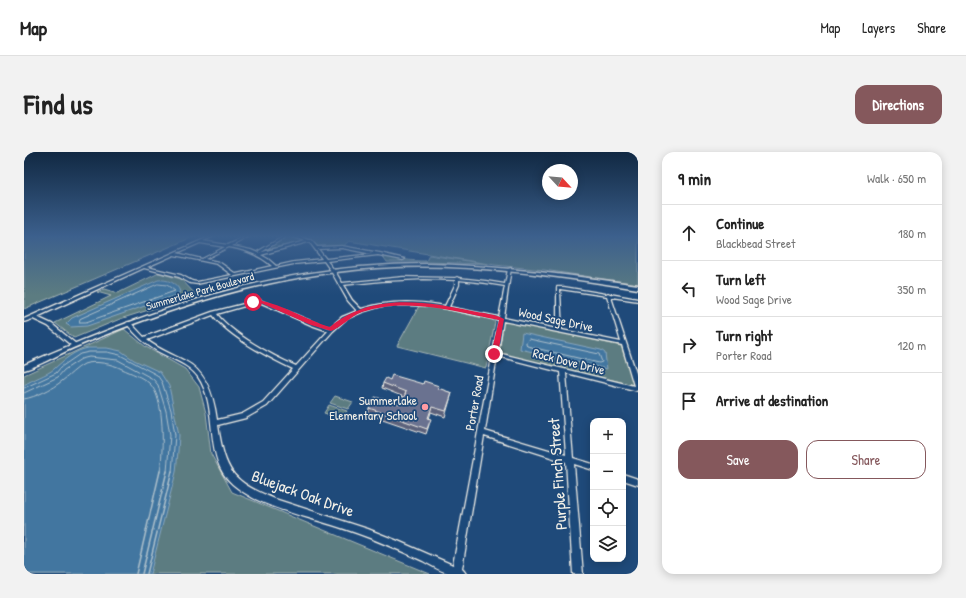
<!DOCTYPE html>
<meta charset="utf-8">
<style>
:root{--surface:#fff;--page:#f2f2f2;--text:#222;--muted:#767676;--line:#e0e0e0;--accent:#85585c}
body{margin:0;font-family:"Patrick Hand",sans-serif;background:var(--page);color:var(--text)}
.controls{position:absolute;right:12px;bottom:12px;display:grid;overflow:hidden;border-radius:8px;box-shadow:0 2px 10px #0003}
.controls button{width:36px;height:36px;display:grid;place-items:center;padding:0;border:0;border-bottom:1px solid var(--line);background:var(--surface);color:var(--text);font:20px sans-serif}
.compass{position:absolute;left:518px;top:12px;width:36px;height:36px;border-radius:50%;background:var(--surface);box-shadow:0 2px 10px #0003;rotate:116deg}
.stop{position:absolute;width:12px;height:12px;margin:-9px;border:3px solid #e11d48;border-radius:50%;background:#fff}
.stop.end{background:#e11d48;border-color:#fff;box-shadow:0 1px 4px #0008}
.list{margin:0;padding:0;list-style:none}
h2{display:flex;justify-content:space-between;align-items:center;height:52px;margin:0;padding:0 16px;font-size:17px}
h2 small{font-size:13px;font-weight:400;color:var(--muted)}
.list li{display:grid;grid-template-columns:26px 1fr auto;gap:12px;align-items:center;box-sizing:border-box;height:56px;padding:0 16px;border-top:1px solid var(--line)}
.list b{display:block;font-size:15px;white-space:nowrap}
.list p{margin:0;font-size:13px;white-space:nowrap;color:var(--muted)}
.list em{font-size:13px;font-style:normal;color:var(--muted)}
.actions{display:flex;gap:8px;padding:12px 16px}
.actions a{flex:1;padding:9px 0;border:1px solid var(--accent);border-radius:12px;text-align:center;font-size:14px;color:var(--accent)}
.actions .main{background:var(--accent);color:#fff}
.icon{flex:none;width:22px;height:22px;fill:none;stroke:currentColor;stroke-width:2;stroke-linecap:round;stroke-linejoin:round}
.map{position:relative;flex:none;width:614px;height:422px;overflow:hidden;border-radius:12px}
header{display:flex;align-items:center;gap:24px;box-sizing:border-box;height:56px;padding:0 20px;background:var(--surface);border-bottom:1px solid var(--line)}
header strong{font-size:19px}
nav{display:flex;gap:22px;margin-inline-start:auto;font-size:14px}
.intro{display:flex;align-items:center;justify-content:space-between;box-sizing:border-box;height:96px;padding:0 24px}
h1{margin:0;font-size:28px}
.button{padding:10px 18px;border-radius:12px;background:var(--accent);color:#fff;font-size:14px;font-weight:700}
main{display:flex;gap:24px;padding:0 24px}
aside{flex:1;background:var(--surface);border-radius:12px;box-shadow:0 2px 10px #0003}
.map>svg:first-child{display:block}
</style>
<header>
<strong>Map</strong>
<nav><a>Map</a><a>Layers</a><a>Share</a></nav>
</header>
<div class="intro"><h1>Find us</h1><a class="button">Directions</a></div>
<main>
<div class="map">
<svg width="614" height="422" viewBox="0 0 614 422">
<rect width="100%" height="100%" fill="#1f4a7a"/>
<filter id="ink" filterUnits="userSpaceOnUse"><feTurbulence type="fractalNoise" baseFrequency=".025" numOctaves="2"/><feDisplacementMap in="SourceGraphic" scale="8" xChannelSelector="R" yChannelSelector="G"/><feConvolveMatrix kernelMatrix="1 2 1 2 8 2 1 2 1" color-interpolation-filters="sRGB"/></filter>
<g filter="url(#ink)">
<path fill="#5b7c81" stroke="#a8b6b4" d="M10,84H171L0,157V87Z
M268,84H614V132L520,118L471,113L325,89L318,95H295L284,88Z
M263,85L281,89L240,98Z
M358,103C374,107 386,109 402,109L405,103L463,112L404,110H363Z
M135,121L157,127L172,143L96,167L50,186L31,171L87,144L73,140L80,137L94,141Z
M395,154L420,157L468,168L471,170L462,216L373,194Z
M483,169L597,194L610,233L475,202L479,170Z
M100,177L122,195L161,217L175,235L182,261L187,302L208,340L406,422H0V223Z
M311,244L329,250L324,257L306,251Z
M305,253L323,259L318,267L300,261Z"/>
<path fill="#4376a0" stroke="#8aa7bd" d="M134,128C143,127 154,131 156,140L153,143L63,174L47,175L42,172L48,166Z
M498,181L577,198L581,201L583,217L496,197Z
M64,196H83L97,199L110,208L136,220L145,234L155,283L154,299L152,320L126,422H0V233C9,227 23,223 30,217C41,207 50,199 64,196Z"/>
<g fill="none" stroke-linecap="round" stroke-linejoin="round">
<path stroke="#adc0cb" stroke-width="1" d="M134,132L143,133L151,139L62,170H55L56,167Z
M505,187L575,202L578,210L575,211L503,194L502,191Z
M0,236L32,221L37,215L56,202L65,200H83L96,203L133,223L138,230L147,258L151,283L148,320
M0,241L34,225L40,218L57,207L65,205L94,208L129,227L134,233L142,259L146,283L143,320
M0,247C12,245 28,237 38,229C45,224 52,216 60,212C70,208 89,212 98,217C107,221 118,225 125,231C142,246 139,300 136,320"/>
<path stroke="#adc0cb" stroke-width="1.5" d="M112,422L136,319
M118,422L143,319
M123,422L148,319"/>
<defs>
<path id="minor" d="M187,84H190L179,89L204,93L223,84H226L208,94L227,98L234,101L282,89L277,87L264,84C268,84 273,84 277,85C281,86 284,88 287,88L293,95L318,94L356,101L381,107L379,108L354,103L303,109L311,119L318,131L379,125L431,126L433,125L435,126L462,129L481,132L484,117L487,116L480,166L533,177V135H540L582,142L584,141L586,142L614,147V149L587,145L614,227V239L542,221L549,306L569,312V318L550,312L559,422H549L542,310L460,284L438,417L440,419L442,422C437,422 431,422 427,422C420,421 406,413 399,409C377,399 355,389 332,381C298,368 261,362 229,346C217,339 206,332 199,321C182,292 193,253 174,225C164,211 147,207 133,199C121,192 111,182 102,171L104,170H106L120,185L188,160L235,148L291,171L306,176L318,165L333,159L324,149L307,119L300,109L270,112L173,132L166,131L155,125L120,116L13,165L28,172L52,192L53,193L50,195L48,194L24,174L9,167L0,170V167ZM284,90L287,92L298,107L270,110L252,114L244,107L237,103ZM176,91L201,95L178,107L153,101ZM205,95C222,98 236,103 248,114L212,122L195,110L181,107ZM318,96L348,102L302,107L294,97ZM150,103L193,112L208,123L173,130L168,129L157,123L123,115ZM400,127L431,128V133L421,154C403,150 377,149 358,152C351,153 344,155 337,157L328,148L319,133L358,129ZM435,128L462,131L481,134L475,165L425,155L435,133ZM536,137L583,144L597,190L538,178ZM235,150L287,173L304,179L272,214C249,204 208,182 193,162ZM378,153L410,154L475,168L429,413L374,389L344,377L251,347C207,329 201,319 194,273L222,266L243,254L309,179L322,167L338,160L358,154ZM189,163C204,184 245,206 269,217L239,250L218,262L193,268C190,245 183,220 161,209C148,202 134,197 123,188ZM479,169L598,193L610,234L474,201ZM473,204L536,220L542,303L461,279Z
M260,84H263L236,101L233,100Z
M599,322L614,327V333L599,328Z"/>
<path id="major" d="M406,112C476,114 545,123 614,133V137C534,124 452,112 371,115C301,118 231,132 165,153C126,165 87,180 49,196C33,203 17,213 0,218V213C107,166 218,125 336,115C359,113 382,112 406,112Z"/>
</defs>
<use href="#minor" stroke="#f4f1e8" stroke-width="2.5"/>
<use href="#major" stroke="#f4f1e8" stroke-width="3"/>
<use href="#minor" fill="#1f4a7a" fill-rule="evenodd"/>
<use href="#major" fill="#1f4a7a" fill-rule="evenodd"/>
</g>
<path fill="#5c627c" stroke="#f4f1e8" d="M366,228L399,232L428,241L421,265L407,260L405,267V273L402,282L344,262L345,256L377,252L380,245L358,236L359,231Z"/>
<path fill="#6b7290" stroke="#f4f1e8" d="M368,223L399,232L400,229L415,234L414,236L428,241L422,259L408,255L404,266L407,267L403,277L345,256L351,245L377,252L382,240L359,231L362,226L366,228Z"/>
</g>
<linearGradient id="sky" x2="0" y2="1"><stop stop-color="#112943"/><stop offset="0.59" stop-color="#3c608d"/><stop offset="1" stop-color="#3c608d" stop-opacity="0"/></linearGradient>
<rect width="614" height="143" fill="url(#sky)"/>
<path fill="#e11d48" d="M229,148C251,148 284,169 306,175C347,141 400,149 448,159C457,161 472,162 480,167L474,202L470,204L467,202L475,168C430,159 383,145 338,160C325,165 318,175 307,179L287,173L237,151H227Z"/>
<circle fill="#ff9aa2" stroke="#1f4a7a" stroke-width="1.5" cx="401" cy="255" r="4"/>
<g text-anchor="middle" stroke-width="3.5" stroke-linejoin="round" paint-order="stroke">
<g font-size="11" fill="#f4f1e8" stroke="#1f4a7a">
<text transform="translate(176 139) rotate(-16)" y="4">Summerlake Park Boulevard</text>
</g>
<g font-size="13" fill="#f4f1e8" stroke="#1f4a7a">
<text transform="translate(532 167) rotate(12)" y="5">Wood Sage Drive</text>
<text transform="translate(545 209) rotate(14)" y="5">Rock Dove Drive</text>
<text transform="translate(450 251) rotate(-80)" y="5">Porter Road</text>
</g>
<g font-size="13" fill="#f4f1e8" stroke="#1f4a7a" text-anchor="end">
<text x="393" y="253">Summerlake<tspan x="393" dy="15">Elementary School</tspan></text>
</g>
<g font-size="16" fill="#f4f1e8" stroke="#1f4a7a">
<text transform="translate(533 322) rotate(-94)" y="6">Purple Finch Street</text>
<text transform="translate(279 341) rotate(20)" y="6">Bluejack Oak Drive</text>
</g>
</g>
</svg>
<div class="controls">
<button>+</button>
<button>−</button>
<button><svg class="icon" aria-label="locate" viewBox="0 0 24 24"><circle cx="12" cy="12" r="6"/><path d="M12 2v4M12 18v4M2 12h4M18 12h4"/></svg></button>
<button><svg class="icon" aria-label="layers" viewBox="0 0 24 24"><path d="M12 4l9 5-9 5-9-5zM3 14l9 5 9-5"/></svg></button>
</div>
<svg class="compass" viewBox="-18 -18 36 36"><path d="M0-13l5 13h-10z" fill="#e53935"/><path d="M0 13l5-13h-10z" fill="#767676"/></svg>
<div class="stop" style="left:229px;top:150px"></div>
<div class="stop end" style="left:470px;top:202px"></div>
</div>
<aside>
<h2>9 min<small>Walk · 650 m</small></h2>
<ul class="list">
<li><svg class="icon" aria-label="ahead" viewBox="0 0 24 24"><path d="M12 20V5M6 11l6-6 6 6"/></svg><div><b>Continue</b><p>Blackbead Street</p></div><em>180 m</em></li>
<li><svg class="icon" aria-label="left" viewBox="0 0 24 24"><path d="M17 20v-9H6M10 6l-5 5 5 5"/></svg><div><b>Turn left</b><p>Wood Sage Drive</p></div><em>350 m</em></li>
<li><svg class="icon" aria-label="right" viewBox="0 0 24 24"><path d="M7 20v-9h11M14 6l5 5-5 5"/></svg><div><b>Turn right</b><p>Porter Road</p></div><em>120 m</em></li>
<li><svg class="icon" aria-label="arrive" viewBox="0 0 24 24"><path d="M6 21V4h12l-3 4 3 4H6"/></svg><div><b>Arrive at destination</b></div></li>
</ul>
<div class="actions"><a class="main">Save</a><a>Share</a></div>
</aside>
</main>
